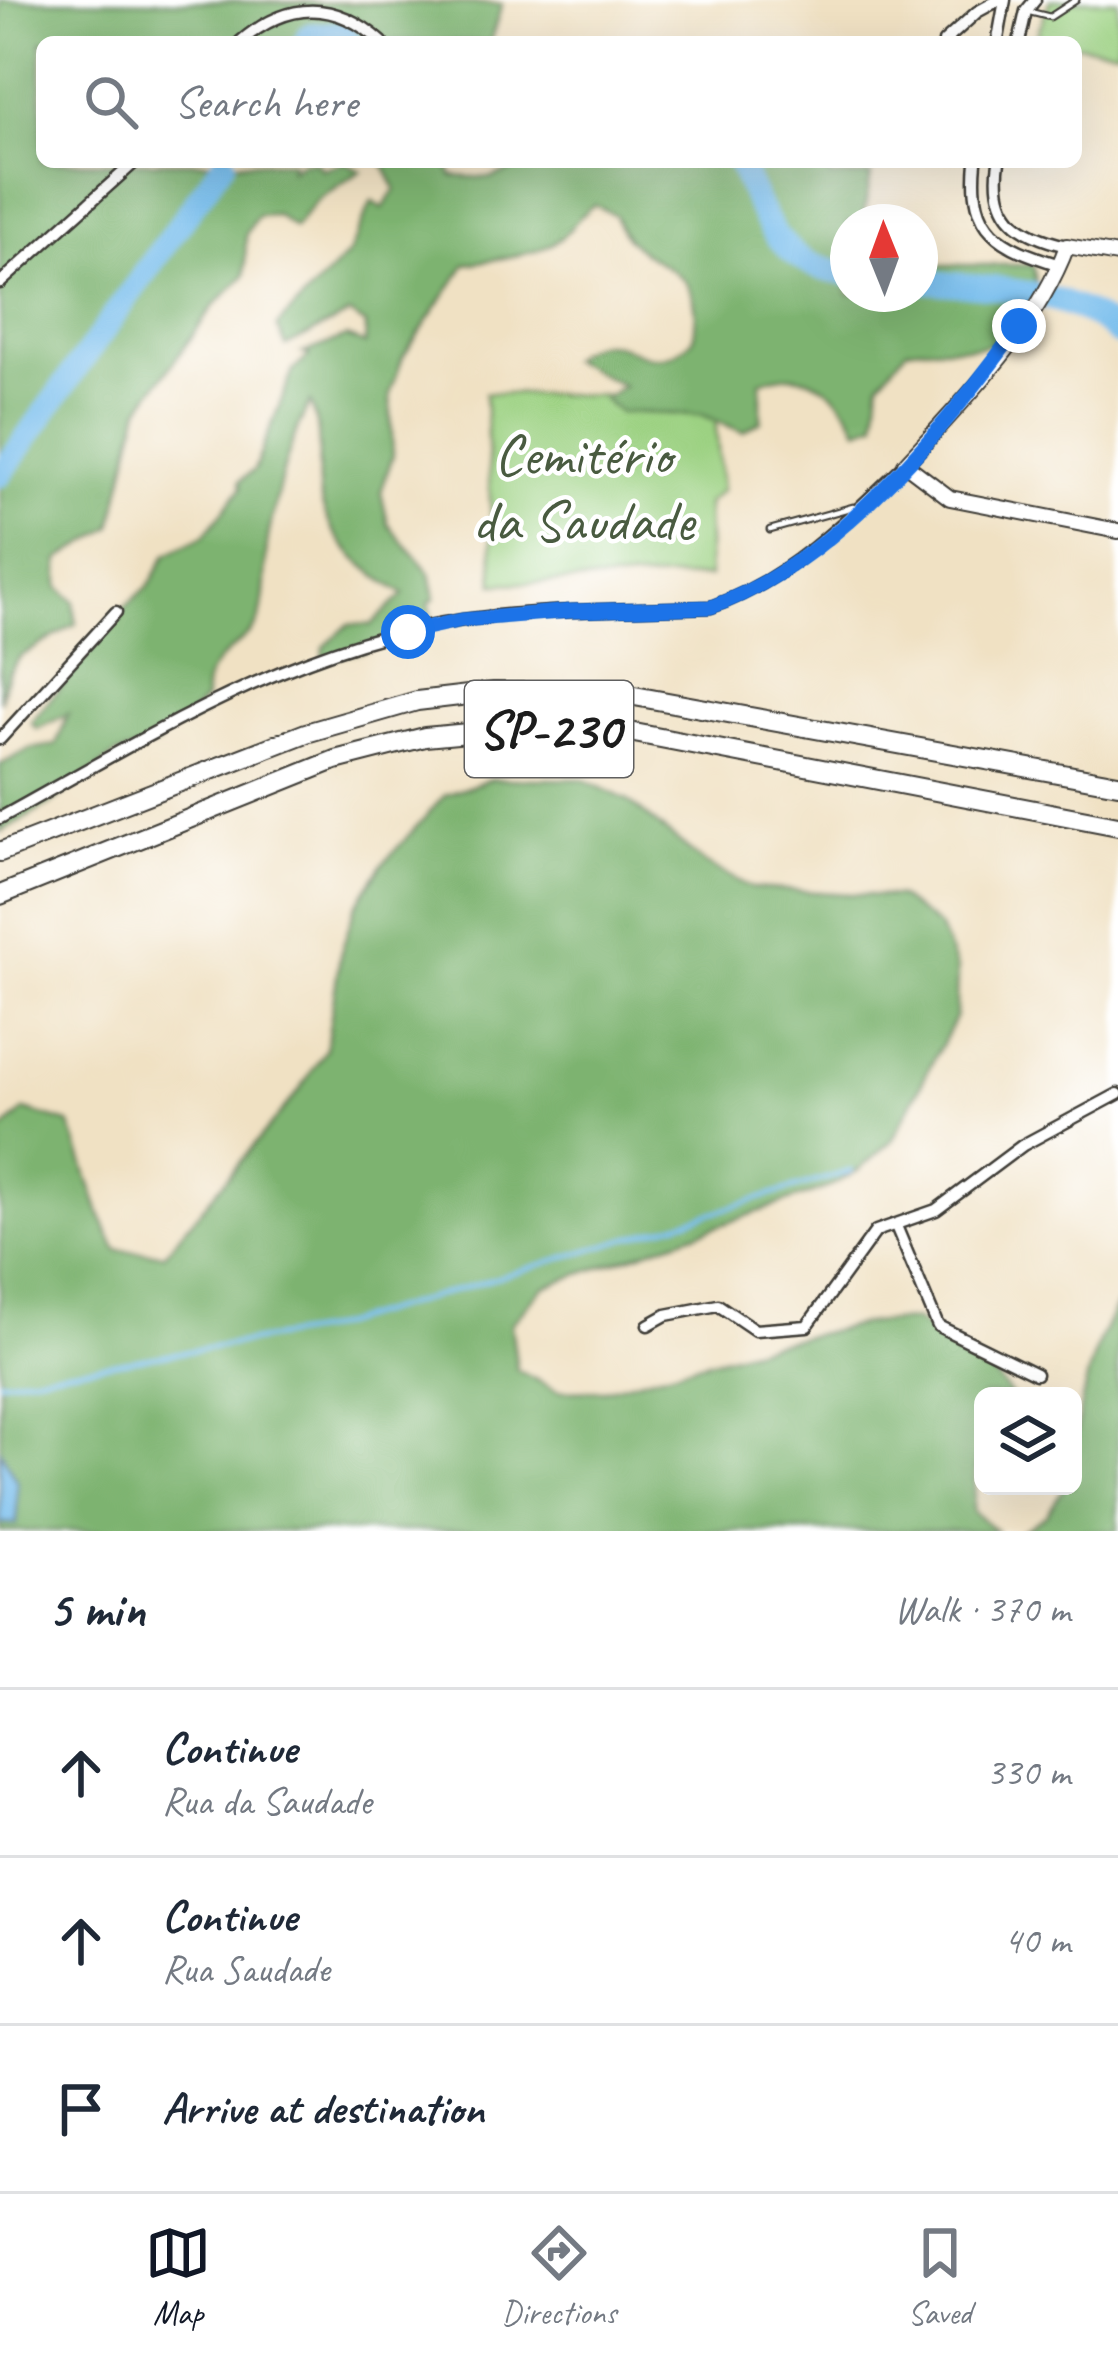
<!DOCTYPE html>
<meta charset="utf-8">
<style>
:root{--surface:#fff;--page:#f6f6f7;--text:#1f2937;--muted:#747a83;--line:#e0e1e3;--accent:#111827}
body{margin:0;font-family:Caveat,sans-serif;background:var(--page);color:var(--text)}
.controls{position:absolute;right:36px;bottom:36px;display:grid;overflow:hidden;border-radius:18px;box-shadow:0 12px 48px #0002}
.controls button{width:108px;height:108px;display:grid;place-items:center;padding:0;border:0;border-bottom:3px solid var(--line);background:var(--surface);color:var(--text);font:60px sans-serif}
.compass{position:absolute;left:830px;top:204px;width:108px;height:108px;border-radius:50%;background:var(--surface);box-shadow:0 12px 48px #0002;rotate:359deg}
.stop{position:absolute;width:36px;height:36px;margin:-27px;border:9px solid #1a73e8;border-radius:50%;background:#fff}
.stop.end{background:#1a73e8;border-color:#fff;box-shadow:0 3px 12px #0008}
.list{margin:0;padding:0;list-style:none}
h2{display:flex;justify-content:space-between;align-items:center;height:156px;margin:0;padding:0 48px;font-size:51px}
h2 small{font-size:39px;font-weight:400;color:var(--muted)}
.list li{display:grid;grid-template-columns:78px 1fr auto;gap:36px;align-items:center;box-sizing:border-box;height:168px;padding:0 48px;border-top:3px solid var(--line)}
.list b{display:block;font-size:45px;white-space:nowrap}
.list p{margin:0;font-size:39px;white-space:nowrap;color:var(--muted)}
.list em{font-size:39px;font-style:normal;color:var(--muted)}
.icon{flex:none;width:66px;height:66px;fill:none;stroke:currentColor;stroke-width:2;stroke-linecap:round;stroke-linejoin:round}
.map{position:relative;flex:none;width:1118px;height:1531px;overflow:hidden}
.search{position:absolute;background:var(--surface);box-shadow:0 12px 48px #0002;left:36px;right:36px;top:36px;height:132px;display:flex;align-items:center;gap:30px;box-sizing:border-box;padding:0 42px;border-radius:18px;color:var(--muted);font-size:45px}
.sheet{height:660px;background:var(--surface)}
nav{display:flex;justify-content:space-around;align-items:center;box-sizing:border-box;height:168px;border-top:3px solid var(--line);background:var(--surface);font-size:33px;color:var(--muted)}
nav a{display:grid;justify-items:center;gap:6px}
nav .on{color:var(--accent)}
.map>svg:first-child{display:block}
</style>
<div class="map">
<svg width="1118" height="1531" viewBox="0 0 1118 1531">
<rect width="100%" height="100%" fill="#fff"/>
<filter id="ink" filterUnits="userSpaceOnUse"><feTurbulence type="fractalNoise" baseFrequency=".00833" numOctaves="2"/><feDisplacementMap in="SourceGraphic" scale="24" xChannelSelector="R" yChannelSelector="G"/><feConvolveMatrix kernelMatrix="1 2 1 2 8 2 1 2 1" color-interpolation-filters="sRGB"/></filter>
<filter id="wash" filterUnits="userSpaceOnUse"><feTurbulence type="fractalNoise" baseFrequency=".004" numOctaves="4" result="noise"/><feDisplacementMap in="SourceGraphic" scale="48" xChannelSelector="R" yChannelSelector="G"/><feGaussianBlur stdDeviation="2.7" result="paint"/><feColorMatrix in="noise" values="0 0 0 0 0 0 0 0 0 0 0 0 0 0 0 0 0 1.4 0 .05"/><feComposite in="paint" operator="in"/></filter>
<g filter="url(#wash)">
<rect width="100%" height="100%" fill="#f0e1c3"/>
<path fill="#9cd182" stroke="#5c764f" stroke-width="3" d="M1050,0H1118V50L1035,40Z
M485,393L713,397L722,490L707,503L709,577L494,584Z"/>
<path fill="#7db370" stroke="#4c6846" stroke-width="3" d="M0,0L502,4L490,42H42V162H292L291,170L302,162H316L322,169L345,162L361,171L318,199L294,228L277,215L257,216L246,234L245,275L214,306L140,408L112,527L59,560V587L74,601L76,624L20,657L8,673L0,702Z
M382,162H448L452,176L492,178L533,162H816L831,177L871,175L862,222H848V294H920V265H1033C1038,288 1037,301 1023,320C991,363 953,340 907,349L880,382L876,423L858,429C840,389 806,365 761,381V421L743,432L702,415L620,412L603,399L623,386L569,359C623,311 642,391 693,339C711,252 634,277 615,215L594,205C576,215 571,234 552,244C530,256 491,260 466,264L403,357L390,394L393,455L381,492L388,524L430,573L435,598L429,603L432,616L366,651L323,659L324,647L349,624L371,625L404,594C364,570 322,536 319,486C317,455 323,430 310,402C287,445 279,487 269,533C263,560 268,591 260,617C251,646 201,655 205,699L187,719L159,735L158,744L115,755L51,804L0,832V765L30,749L56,745L68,714L37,729L31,722L97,643L113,617L149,586L166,555L204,536L241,488L240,481L254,470L293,371L310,355L303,353L346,337L365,344L366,325L350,314L286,346L277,326L349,253L372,201L383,208L396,189Z
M490,779H582L627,800L706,864L752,888L899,897L939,927L957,969L956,1016L893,1139L859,1170L827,1188L543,1287L511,1324L517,1370L558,1391L602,1390L770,1344L868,1323L914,1320L989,1369L1012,1396H983C983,1437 974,1470 973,1511L996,1531H0V1133L25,1110L69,1123C87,1166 94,1209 117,1250L164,1254L299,1091L326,1049L340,955L355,907L382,865L445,795Z
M1118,1304V1531H1022L1046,1515L1065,1486H1073C1073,1426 1087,1355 1118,1304Z"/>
<path fill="#74bcec" stroke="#486c84" stroke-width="3" d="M0,1449L17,1482V1524L0,1523Z"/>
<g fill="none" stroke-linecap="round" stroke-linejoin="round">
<path stroke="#74bcec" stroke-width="4.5" d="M0,1381L323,1330L851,1171"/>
<path stroke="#74bcec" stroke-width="24" d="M305,42L309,35L342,33L350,42
M739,162C763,218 779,267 848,274
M920,281C986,288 1066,287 1118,334
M0,475L224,162"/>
</g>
</g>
<g filter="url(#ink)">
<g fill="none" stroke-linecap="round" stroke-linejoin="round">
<defs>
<path id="lane" d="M1026,11L1050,17L1076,0
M770,530L853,507"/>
<path id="street" d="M998,39L1005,0
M240,42C289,0 335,0 382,42
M944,42L977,12L999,0
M1019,42L1026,11L1035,0
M976,162C969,232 999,246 1060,265
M999,162C991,215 1018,235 1067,246
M0,283L135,162
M0,739L116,612
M0,818C145,738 296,643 463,620C545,609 629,610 711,607C787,581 849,519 905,464
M896,1226L938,1326L1036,1374
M648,1325L666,1315L718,1305L755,1330L807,1326L876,1231L936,1210L1023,1145L1118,1094"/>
<path id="secondary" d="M1118,255L1067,246C1037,328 964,400 905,464L950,498L1118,531"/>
<path id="highway" d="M0,852L306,733L417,701L494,692L618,693L1118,784
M0,895L335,760L425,737L523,728L624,731L1118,826"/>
</defs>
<use href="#lane" stroke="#3c3a35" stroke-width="9"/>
<use href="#street" stroke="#3c3a35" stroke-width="15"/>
<use href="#secondary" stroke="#3c3a35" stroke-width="18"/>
<use href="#highway" stroke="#3c3a35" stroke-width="22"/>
<use href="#lane" stroke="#fff" stroke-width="4.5"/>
<use href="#street" stroke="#fff" stroke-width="10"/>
<use href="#secondary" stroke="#fff" stroke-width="14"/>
<use href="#highway" stroke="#fff" stroke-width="18"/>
</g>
</g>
<g fill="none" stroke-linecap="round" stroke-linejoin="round" filter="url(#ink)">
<path stroke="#1a73e8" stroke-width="15" d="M408,632L462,620L571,611L711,607C833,564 946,428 1019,326"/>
</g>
<g text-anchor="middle" stroke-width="9" stroke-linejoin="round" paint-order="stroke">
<rect fill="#fff" stroke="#606060" stroke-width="3" x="465" y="681" width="168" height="96" rx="9"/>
<g font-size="54" font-weight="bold" fill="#1c1c1c">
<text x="549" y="748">SP-230</text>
</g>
<g font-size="57" fill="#495b40" stroke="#fff">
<text x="583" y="474">Cemitério<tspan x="583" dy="66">da Saudade</tspan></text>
</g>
</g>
</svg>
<div class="controls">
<button><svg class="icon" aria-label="layers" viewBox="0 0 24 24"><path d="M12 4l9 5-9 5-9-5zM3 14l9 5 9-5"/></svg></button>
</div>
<svg class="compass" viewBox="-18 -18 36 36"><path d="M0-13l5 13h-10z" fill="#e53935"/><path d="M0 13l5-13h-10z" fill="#747a83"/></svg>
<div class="stop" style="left:408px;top:632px"></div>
<div class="stop end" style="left:1019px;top:326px"></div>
<div class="search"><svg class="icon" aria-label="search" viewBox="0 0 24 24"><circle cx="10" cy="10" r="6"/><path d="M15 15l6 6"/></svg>Search here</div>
</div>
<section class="sheet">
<h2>5 min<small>Walk · 370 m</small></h2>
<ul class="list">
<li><svg class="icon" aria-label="ahead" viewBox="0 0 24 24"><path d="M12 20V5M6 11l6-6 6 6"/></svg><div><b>Continue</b><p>Rua da Saudade</p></div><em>330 m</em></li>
<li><svg class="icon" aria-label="ahead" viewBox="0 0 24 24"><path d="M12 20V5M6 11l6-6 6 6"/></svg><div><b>Continue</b><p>Rua Saudade</p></div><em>40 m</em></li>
<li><svg class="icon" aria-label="arrive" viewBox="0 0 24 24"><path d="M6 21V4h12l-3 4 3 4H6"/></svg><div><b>Arrive at destination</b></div></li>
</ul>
</section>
<nav>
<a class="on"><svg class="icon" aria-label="map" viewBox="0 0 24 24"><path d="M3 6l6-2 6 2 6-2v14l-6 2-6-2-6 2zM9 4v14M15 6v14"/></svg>Map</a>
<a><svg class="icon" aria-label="directions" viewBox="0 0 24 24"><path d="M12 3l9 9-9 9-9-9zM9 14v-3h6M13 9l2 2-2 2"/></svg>Directions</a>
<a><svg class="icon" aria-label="saved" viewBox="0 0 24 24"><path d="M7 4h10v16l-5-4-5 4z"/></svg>Saved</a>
</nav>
